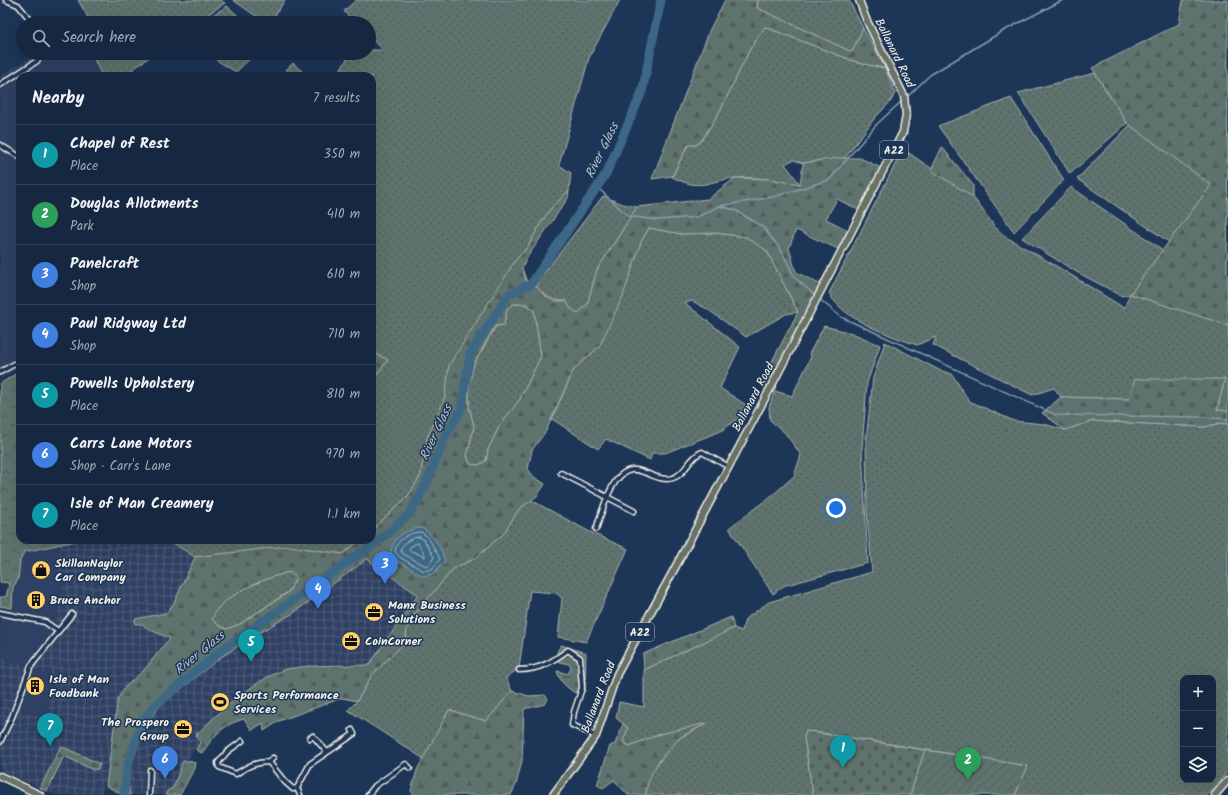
<!DOCTYPE html>
<meta charset="utf-8">
<style>
:root{--surface:#162841;--page:#1f3048;--text:#f1f3f6;--muted:#9ea6b1;--line:#35445a;--accent:#8abfa5}
body{margin:0;font-family:Kalam,sans-serif;background:var(--page);color:var(--text)}
.controls{position:absolute;right:12px;bottom:12px;display:grid;overflow:hidden;border-radius:8px;box-shadow:0 4px 16px #0002}
.controls button{width:36px;height:36px;display:grid;place-items:center;padding:0;border:0;border-bottom:1px solid var(--line);background:var(--surface);color:var(--text);font:20px sans-serif}
.you{position:absolute;left:836px;top:508px;width:14px;height:14px;margin:-10px;border:3px solid #fff;border-radius:50%;background:#1a73e8;box-shadow:0 0 0 6px #1a73e833}
.badge{display:grid;place-items:center;width:26px;height:26px;border-radius:50%;background:var(--accent);color:#fff;font-size:13px;font-weight:700}
.pin{position:absolute;translate:-50% -33px;filter:drop-shadow(0 1px 2px #0008)}
.pin::after{content:'';position:absolute;top:21px;width:14px;height:12px;background:inherit;clip-path:polygon(0 0,100% 0,50% 100%)}
.list{margin:0;padding:0;list-style:none}
h2{display:flex;justify-content:space-between;align-items:center;height:52px;margin:0;padding:0 16px;font-size:17px}
h2 small{font-size:13px;font-weight:400;color:var(--muted)}
.list li{display:grid;grid-template-columns:26px 1fr auto;gap:12px;align-items:center;box-sizing:border-box;height:60px;padding:0 16px;border-top:1px solid var(--line)}
.list b{display:block;font-size:15px;white-space:nowrap}
.list p{margin:0;font-size:13px;white-space:nowrap;color:var(--muted)}
.list em{font-size:13px;font-style:normal;color:var(--muted)}
.icon{flex:none;width:22px;height:22px;fill:none;stroke:currentColor;stroke-width:2;stroke-linecap:round;stroke-linejoin:round}
.map{position:relative;flex:none;width:1228px;height:795px;overflow:hidden}
.search{position:absolute;background:var(--surface);box-shadow:0 4px 16px #0002;left:16px;top:16px;width:360px;height:44px;display:flex;align-items:center;gap:10px;box-sizing:border-box;padding:0 14px;border-radius:22px;color:var(--muted);font-size:15px}
.panel{position:absolute;background:var(--surface);box-shadow:0 4px 16px #0002;left:16px;top:72px;width:360px;height:472px;border-radius:12px}
.map>svg:first-child{display:block}
</style>
<div class="map">
<svg width="1228" height="795" viewBox="0 0 1228 795">
<defs>
<pattern id="industrial-grid" width="8" height="8" patternUnits="userSpaceOnUse"><rect width="8" height="8" fill="#2f4163"/><path d="M0 4h8M4 0v8" fill="none" stroke="#4e5d79"/></pattern>
<pattern id="grass-dots" width="8" height="8" patternUnits="userSpaceOnUse"><rect width="8" height="8" fill="#5e736e"/><path d="M2 2h.1M6 6h.1" fill="none" stroke="#525b58" stroke-width="1.8" stroke-linecap="round"/></pattern>
<pattern id="forest-firs" width="22" height="20" patternUnits="userSpaceOnUse"><rect width="22" height="20" fill="#5e736e"/><path d="M5 1l3.5 6h-7zM16 11l3.5 6h-7z" fill="#525b58"/></pattern>
<pattern id="cemetery-stones" width="16" height="16" patternUnits="userSpaceOnUse"><rect width="16" height="16" fill="#5e736e"/><path d="M2 7V4a2 2 0 0 1 4 0v3zM10 15v-3a2 2 0 0 1 4 0v3z" fill="#525b58"/></pattern>
<pattern id="park-crowns" width="20" height="18" patternUnits="userSpaceOnUse"><rect width="20" height="18" fill="#5e736e"/><path d="M2 6a3 3 0 1 1 6 0M12 15a3 3 0 1 1 6 0" fill="none" stroke="#525b58"/></pattern>
<pattern id="garden-furrows" width="10" height="10" patternUnits="userSpaceOnUse"><rect width="10" height="10" fill="#5e736e"/><path d="M-1 1l2-2M0 10L10 0M9 11l2-2" fill="none" stroke="#525b58"/></pattern>
</defs>
<rect width="100%" height="100%" fill="#1d3557"/>
<filter id="ink" filterUnits="userSpaceOnUse"><feTurbulence type="fractalNoise" baseFrequency=".025" numOctaves="2"/><feDisplacementMap in="SourceGraphic" scale="8" xChannelSelector="R" yChannelSelector="G"/><feConvolveMatrix kernelMatrix="1 2 1 2 8 2 1 2 1" color-interpolation-filters="sRGB"/></filter>
<g filter="url(#ink)">
<path fill="#2f4163" d="M43,53H91L102,76H20V367L0,379V76L27,59Z
M61,545L57,582L63,583L56,619L47,639L27,665L0,659V606L12,608L13,587L18,580L20,561L24,552Z
M34,669L57,678L43,717L20,710Z"/>
<path fill="url(#industrial-grid)" fill-rule="evenodd" d="M81,540H168L195,557L170,638L144,670L101,795H55L0,770V659L27,665L47,639L56,619L63,584L57,582L61,545ZM34,669L57,678L43,717L20,710Z
M367,559L418,595L369,665L338,666L212,723L187,761L171,795H122L127,773L144,727L159,707L217,660L250,638L292,614Z"/>
<path fill="url(#grass-dots)" stroke="#a9b2ab" fill-rule="evenodd" d="M78,0H221L225,3L195,23H91Z
M233,0H285L270,23H266Z
M356,0H620L589,58L559,165L571,173L569,191L552,207L539,226L529,245L515,261L450,365L445,397L428,436L420,477L408,496L372,530V381L388,360L372,352V76H336L351,53H369V50H384L369,37V23H354L344,11Z
M758,0H849L863,28L852,52L757,8Z
M227,6L246,23H200Z
M765,27L859,63L885,68L895,93L891,101L874,119L845,158L803,163L793,160L785,164L800,184C779,181 756,176 735,178C706,181 702,192 672,177L688,145H696L702,140L721,109L751,47Z
M91,53H155L124,76H102Z
M205,53H256L236,72Z
M293,63L307,76H280Z
M1095,73L1127,123L1070,174L1018,93Z
M1011,98L1064,180L1014,232L938,126Z
M1130,125L1212,185L1169,242L1077,179Z
M903,149L973,197L995,227L1006,237L1063,270L1124,308L1130,294L1122,296L1073,270L1022,238L1071,187L1163,250L1130,294L1228,324V411L1217,410L1225,379L1129,399L1061,397L1054,388L1032,395L933,345L936,337L917,345C888,335 843,320 829,293Z
M603,196L623,204L637,207L597,270L587,305L578,313L571,309L566,301C552,301 546,297 537,287L538,281Z
M649,228L682,234L716,233L746,237L767,251L798,312L786,314L746,337L707,309L692,301L685,303L740,347L720,388L746,405L739,418L721,431L665,453H652L650,460L606,439L598,449L552,419L574,369L599,347L641,242Z
M513,304H526L534,310L541,356L520,399L499,427L488,450L486,461L478,465H470L467,456L474,426L469,407V385L474,364L496,326L504,325L507,309Z
M824,326L852,333L880,345L867,383L862,449L868,563L783,586L773,594L729,528L775,493L794,476L801,455L785,433L770,420L769,407L775,391L792,396L811,357L809,354Z
M885,342L939,370L952,374L969,401L1014,421L1044,424L1065,430L1092,421L1205,427L1220,423L1228,424V771L1208,795H1015L1027,766L809,731L804,737L813,795H646V786L653,769L680,738L706,724L660,734L629,746L622,742L628,728L616,718L619,702L644,707V670L734,628L742,631L745,619L769,602L872,572L867,513L866,440L873,378ZM1183,678H1213V780H1183Z
M531,500L590,532L628,549L586,642L558,637L562,598L556,593L530,591L519,668L506,678L512,691L486,721L449,710L424,759L348,710L357,701L372,675L405,642L408,622L454,568L476,558L504,533L519,509Z
M168,540H360L343,554L288,546L195,557Z
M290,572L296,578L289,591L240,624L227,629L219,626L212,619C217,597 269,576 290,572Z"/>
<path fill="url(#forest-firs)" stroke="#a9b2ab" fill-rule="evenodd" d="M725,0H758L757,8L852,52L863,28L885,68L859,63L765,27L751,47L721,109L702,140L696,145H688L672,176L652,179L710,29Z
M1183,0H1228L1227,325L1130,294L1211,185L1127,123L1092,68L1179,24Z
M942,147L973,185V197L931,170Z
M838,158H860L881,168L859,210L837,199L826,219L848,230L838,249L796,230L789,248L796,272L821,285L766,390L763,387L769,367L798,312L767,251L746,237L716,233L682,234L649,228L641,242L623,296L599,347L574,369L546,431L532,450L528,469L534,477L545,484L537,496L519,509L504,533L476,558L454,568L408,622L405,642L372,675L357,701L342,698L279,721L264,731L263,723L252,730L244,719C222,725 215,735 202,753L196,750L200,742L196,735C214,716 262,674 287,669C313,664 342,666 369,665L418,595L367,559L292,614L250,638L217,660L159,707L144,727L127,773L130,795H120V793L106,786L118,698L124,688L144,670L170,638L150,630L142,624H135V619L166,613L174,603L195,557L288,546L343,554L360,540H372V530L408,496L420,477L428,436L445,397L449,365L515,261L529,245L539,226L552,207L569,191L568,198L528,256L522,268L526,280L537,287L544,295L554,301H566L571,309L578,313L587,305L597,270L637,207L708,199L735,178L769,179L800,184L803,163ZM513,304H527L534,310L541,356L520,399L499,427L488,450L486,461L478,465L470,464L467,456L474,426L469,407V385L474,364L495,326L504,325L507,309ZM290,572L296,578L289,592L240,624L227,629L219,626L212,619C217,597 269,576 290,572Z
M372,352L388,360L372,381Z
M1135,379H1225L1217,410L1228,411V424L1220,423L1205,427L1092,421L1065,430L1042,413L1061,397L1129,399Z
M731,617L734,628L644,670L643,654Z
M561,645L586,653L585,691L575,693C566,687 560,682 557,671L568,674L571,668L569,664L559,662L557,652Z
M512,691L529,696L545,695L548,699L545,704L524,709L522,761L516,785L511,795H414L411,791L417,770L449,710L486,721Z
M707,723C699,728 688,732 680,738C665,750 646,776 646,795H628L614,780L603,788L597,785L610,746L615,744L623,724L628,728L623,742L629,746L660,734Z
M61,746L100,764L98,769L93,770L64,756L47,791L40,788Z
M183,761H189L195,763L194,769L180,795H166L167,791L173,788Z"/>
<path fill="url(#cemetery-stones)" stroke="#a9b2ab" d="M806,731L925,750L910,795H813L804,737Z"/>
<path fill="url(#park-crowns)" stroke="#a9b2ab" d="M20,371V540H81L24,552L20,561L18,580L13,587L12,608L0,606V597H6L9,583L0,582V384Z"/>
<path fill="url(#garden-furrows)" stroke="#a9b2ab" d="M925,750L1028,766L1015,795H910Z"/>
<path fill="#3e6885" stroke="#879fad" d="M422,528C433,535 443,549 445,563L439,566L435,573L423,576L396,560L391,553C392,537 407,529 422,528Z"/>
<g fill="none" stroke-linecap="round" stroke-linejoin="round">
<path stroke="#abbac0" stroke-width="1" d="M421,532L428,537L440,559L432,569L424,571L399,557L395,552C396,539 410,532 421,532Z
M420,537L424,540L434,557L429,565L426,566L403,554L400,550C404,542 411,537 420,537Z
M418,543L425,555V557L409,550L410,547Z"/>
<path stroke="#879fad" stroke-width="1.5" d="M906,98L930,75L1003,31L1063,0
M597,187L628,216L657,220L697,217L720,206L773,197L829,180L877,124L903,100
M720,206L735,210L763,227L781,250L795,278L815,295
M818,298L841,317L1056,415L1201,417L1228,419"/>
<path stroke="#3e6885" stroke-width="9" d="M124,795L127,767L142,723L153,707L219,652L381,539L409,514L425,487L445,437L461,410L470,354L509,294L531,284L606,174L642,92L661,0"/>
<defs>
<path id="minor" d="M6,0L18,5L33,23
M0,85L37,61L41,53
M0,145L20,157
M0,372L20,361
M561,473L634,511
M596,529C602,513 611,473 631,470C636,469 641,471 646,473C654,476 664,481 673,478C686,474 689,457 702,452L729,467
M0,613L45,622L58,631
M519,670C539,670 552,662 568,650L580,658L582,688L574,712L572,725L596,736
M310,738L313,736L327,752
M242,741L227,752L218,763L219,767L236,774C248,766 256,762 269,762
M0,742L12,717L31,666L72,614
M273,758L269,762L285,782L293,789L297,788
M149,795L150,770
M300,795L297,788L310,764L354,734L352,730
M368,795L375,786L406,764L410,768"/>
<path id="primary" d="M553,795L596,736L617,674L676,566L771,387L903,132L906,115L904,96L866,19L859,0"/>
<path id="trunk" d="M0,776L40,795
M1215,795L1228,780"/>
</defs>
<use href="#minor" stroke="#f4f1e8" stroke-width="7"/>
<use href="#primary" stroke="#f4f1e8" stroke-width="9"/>
<use href="#trunk" stroke="#f4f1e8" stroke-width="9"/>
<use href="#minor" stroke="#1d3557" stroke-width="4"/>
<use href="#primary" stroke="#687266" stroke-width="6"/>
<use href="#trunk" stroke="#687266" stroke-width="6"/>
</g>
</g>
<defs>
<symbol id="shop-disc" viewBox="-11 -11 22 22"><circle r="9.5" fill="#ffd166" stroke="#1d3557"/><path d="M-5-2.5h2.3a2.7 3.5 0 0 1 5.4 0H5L5.5 6h-11ZM-1.5-2.5h3a1.5 2.3 0 0 0-3 0Z" fill="#111"/></symbol>
<symbol id="building-disc" viewBox="-11 -11 22 22"><circle r="9.5" fill="#ffd166" stroke="#1d3557"/><path d="M-4-6H4V6H1V3H-1V6H-4ZM-2.5-4.3h1.7v1.8h-1.7ZM.8-4.3h1.7v1.8H.8ZM-2.5-1h1.7V.8h-1.7ZM.8-1h1.7V.8H.8Z" fill="#111"/></symbol>
<symbol id="office-disc" viewBox="-11 -11 22 22"><circle r="9.5" fill="#ffd166" stroke="#1d3557"/><path d="M-6-3h4V-5.5h4V-3h4V5H-6ZM-1-4.5V-3h2v-1.5ZM-6 0V1H6V0Z" fill="#111"/></symbol>
<symbol id="stadium-disc" viewBox="-11 -11 22 22"><circle r="9.5" fill="#ffd166" stroke="#1d3557"/><path d="M0-5a6.5 5 0 1 0 0 10a6.5 5 0 1 0 0-10ZM-3.5-1.8h7v3.6h-7Z" fill="#111"/></symbol>
</defs>
<g fill-rule="evenodd">
<use href="#shop-disc" x="30" y="559" width="22" height="22"/>
<use href="#building-disc" x="25" y="589" width="22" height="22"/>
<use href="#office-disc" x="363" y="601" width="22" height="22"/>
<use href="#office-disc" x="340" y="630" width="22" height="22"/>
<use href="#building-disc" x="24" y="675" width="22" height="22"/>
<use href="#stadium-disc" x="209" y="691" width="22" height="22"/>
<use href="#office-disc" x="172" y="718" width="22" height="22"/>
</g>
<g text-anchor="middle" stroke-width="3" stroke-linejoin="round" paint-order="stroke">
<g fill="#1d3557" stroke="#b4b9bc" stroke-width="1">
<rect x="880" y="141" width="28" height="18" rx="3"/>
<rect x="626" y="623" width="28" height="18" rx="3"/>
</g>
<g font-size="11" font-weight="bold" fill="#f4f1e8">
<text x="894" y="154">A22</text>
<text x="640" y="636">A22</text>
</g>
<g font-size="12" fill="#f4f1e8" stroke="#1d3557">
<text transform="translate(895 53) rotate(64)" y="4">Ballanard Road</text>
<text transform="translate(753 397) rotate(-62)" y="4">Ballanard Road</text>
<text transform="translate(598 697) rotate(-69)" y="4">Ballanard Road</text>
</g>
<g font-size="12" font-weight="bold" fill="#f4f1e8" stroke="#1d3557" text-anchor="start">
<text x="55" y="567">SkillanNaylor<tspan x="55" dy="14">Car Company</tspan></text>
<text x="50" y="604">Bruce Anchor</text>
<text x="388" y="609">Manx Business<tspan x="388" dy="14">Solutions</tspan></text>
<text x="365" y="645">CoinCorner</text>
<text x="49" y="683">Isle of Man<tspan x="49" dy="14">Foodbank</tspan></text>
<text x="234" y="699">Sports Performance<tspan x="234" dy="14">Services</tspan></text>
<text x="169" y="726" text-anchor="end">The Prospero<tspan x="169" dy="14">Group</tspan></text>
</g>
<g font-size="13" font-style="italic" fill="#b4c1c5" stroke="#1d3557">
<text transform="translate(601 150) rotate(-64)" y="5">River Glass</text>
<text transform="translate(435 432) rotate(-65)" y="5">River Glass</text>
<text transform="translate(199 652) rotate(-39)" y="5">River Glass</text>
</g>
</g>
</svg>
<div class="controls">
<button>+</button>
<button>−</button>
<button><svg class="icon" aria-label="layers" viewBox="0 0 24 24"><path d="M12 4l9 5-9 5-9-5zM3 14l9 5 9-5"/></svg></button>
</div>
<div class="you"></div>
<div class="pin badge" style="left:843px;top:768px;background:#0f9aa8">1</div>
<div class="pin badge" style="left:968px;top:780px;background:#2e9e5b">2</div>
<div class="pin badge" style="left:385px;top:584px;background:#3f7fe0">3</div>
<div class="pin badge" style="left:318px;top:609px;background:#3f7fe0">4</div>
<div class="pin badge" style="left:251px;top:662px;background:#0f9aa8">5</div>
<div class="pin badge" style="left:165px;top:779px;background:#3f7fe0">6</div>
<div class="pin badge" style="left:50px;top:746px;background:#0f9aa8">7</div>
<div class="search"><svg class="icon" aria-label="search" viewBox="0 0 24 24"><circle cx="10" cy="10" r="6"/><path d="M15 15l6 6"/></svg>Search here</div>
<section class="panel">
<h2>Nearby<small>7 results</small></h2>
<ul class="list">
<li><span class="badge" style="background:#0f9aa8">1</span><div><b>Chapel of Rest</b><p>Place</p></div><em>350 m</em></li>
<li><span class="badge" style="background:#2e9e5b">2</span><div><b>Douglas Allotments</b><p>Park</p></div><em>410 m</em></li>
<li><span class="badge" style="background:#3f7fe0">3</span><div><b>Panelcraft</b><p>Shop</p></div><em>610 m</em></li>
<li><span class="badge" style="background:#3f7fe0">4</span><div><b>Paul Ridgway Ltd</b><p>Shop</p></div><em>710 m</em></li>
<li><span class="badge" style="background:#0f9aa8">5</span><div><b>Powells Upholstery</b><p>Place</p></div><em>810 m</em></li>
<li><span class="badge" style="background:#3f7fe0">6</span><div><b>Carrs Lane Motors</b><p>Shop · Carr's Lane</p></div><em>970 m</em></li>
<li><span class="badge" style="background:#0f9aa8">7</span><div><b>Isle of Man Creamery</b><p>Place</p></div><em>1.1 km</em></li>
</ul>
</section>
</div>
